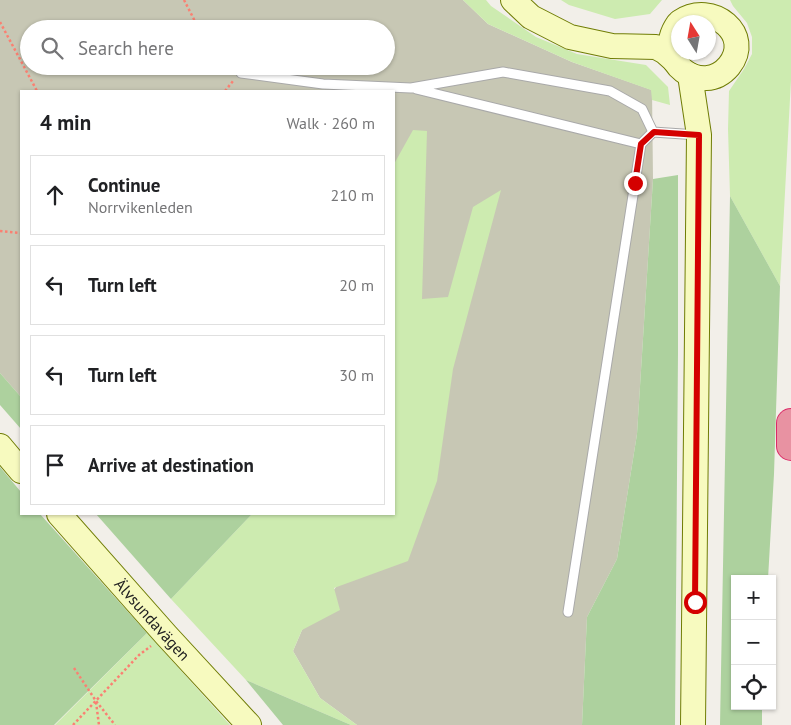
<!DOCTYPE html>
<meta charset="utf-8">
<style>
:root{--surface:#fff;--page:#f6f6f6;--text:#202124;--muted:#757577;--line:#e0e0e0}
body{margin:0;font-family:"PT Sans",sans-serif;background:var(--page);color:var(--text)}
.controls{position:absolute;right:15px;bottom:15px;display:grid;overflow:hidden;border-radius:0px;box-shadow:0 1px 4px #0004}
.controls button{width:45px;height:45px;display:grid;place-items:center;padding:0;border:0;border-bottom:1px solid var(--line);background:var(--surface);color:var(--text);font:25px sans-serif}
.compass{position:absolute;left:671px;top:15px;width:45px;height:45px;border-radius:50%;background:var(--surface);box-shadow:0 1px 4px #0004;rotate:349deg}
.stop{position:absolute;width:15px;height:15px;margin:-11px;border:4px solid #d40000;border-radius:50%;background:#fff}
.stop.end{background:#d40000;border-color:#fff;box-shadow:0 1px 5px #0008}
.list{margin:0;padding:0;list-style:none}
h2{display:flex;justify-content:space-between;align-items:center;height:65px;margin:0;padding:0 20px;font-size:21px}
h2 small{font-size:16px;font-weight:400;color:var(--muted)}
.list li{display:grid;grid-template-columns:32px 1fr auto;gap:15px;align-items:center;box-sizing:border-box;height:80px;margin:0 10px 10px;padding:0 10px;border:1px solid var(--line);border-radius:0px}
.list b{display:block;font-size:19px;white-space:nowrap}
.list p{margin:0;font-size:16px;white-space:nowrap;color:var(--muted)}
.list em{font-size:16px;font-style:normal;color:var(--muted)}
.icon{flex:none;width:28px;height:28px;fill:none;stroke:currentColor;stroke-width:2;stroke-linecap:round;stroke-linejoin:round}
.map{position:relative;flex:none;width:791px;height:725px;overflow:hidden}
.search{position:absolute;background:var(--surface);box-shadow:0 1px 4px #0004;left:20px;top:20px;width:375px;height:55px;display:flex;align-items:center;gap:12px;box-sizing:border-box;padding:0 18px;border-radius:28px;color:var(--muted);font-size:19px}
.panel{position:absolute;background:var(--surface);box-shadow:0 1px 4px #0004;left:20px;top:90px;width:375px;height:425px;border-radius:0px}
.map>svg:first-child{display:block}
</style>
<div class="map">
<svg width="791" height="725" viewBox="0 0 791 725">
<rect width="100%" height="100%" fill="#f2efe9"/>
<path fill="#c7c7b4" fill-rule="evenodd" d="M0,0H463L488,24L572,62L652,90L653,179L637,434L617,559L587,617L582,725H357L320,698L293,651L302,630L394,514V91H21V397L0,373ZM29,29H386V66H29Z"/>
<path fill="#cdebb0" d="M463,0H486L491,6L536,37L577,54L646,65L668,87L670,105L652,100L651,90L572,62L488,24Z
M561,0H662L650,14L615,19L569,5Z
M730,0H791V80L780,286L730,196L728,129L729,91L744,69L752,54V37L747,23L733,6Z
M413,130L427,131L422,299L448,297L473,207L501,190L453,369L437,481L408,561L334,588L340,610L302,630L293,651L320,698L357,725H351L246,680L171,599L252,514H394V164Z
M147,633L230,725H55Z"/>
<path fill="#add19e" d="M678,175V353L675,725H582L587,617L617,559L637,434L653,179Z
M730,196L780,286L774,474L768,579H735V706H762V725H720Z
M0,373L21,397V429L0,405Z
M0,467L21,492V514H40L147,633L54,725H0Z
M96,514H252L171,599Z
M246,680L351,725H283Z"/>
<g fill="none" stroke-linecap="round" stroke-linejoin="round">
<defs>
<path id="lane" d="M241,73L323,84L411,88L503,72L610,91L642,109L653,132
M416,89L641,144L653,132
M653,132L698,135
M568,612L641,144"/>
<g id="secondary">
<path d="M513,0L531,17L570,37L612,46L656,47L665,52L674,60"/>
<path d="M678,24C652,61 702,98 729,66C754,35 712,0 680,22"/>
<path d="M690,75L699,135L693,725"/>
<path d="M0,446L21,471"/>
<path id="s1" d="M59,514L166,635L249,725"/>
</g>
<path id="highway" d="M791,423V446"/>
</defs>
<use href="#lane" stroke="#a9a9a9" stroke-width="11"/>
<use href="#secondary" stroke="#707d05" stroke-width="26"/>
<use href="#highway" stroke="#dc2a67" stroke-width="30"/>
<path stroke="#fa8072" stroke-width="2.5" stroke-dasharray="2.5 2.5" stroke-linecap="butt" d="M184,0L199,29
M0,22L37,91
M225,91L233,81
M0,231L21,233
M74,668L96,701L115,725
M96,702L99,725
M73,725L139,655L151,646"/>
<use href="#lane" stroke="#fff" stroke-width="9"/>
<use href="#secondary" stroke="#f7fabf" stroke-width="24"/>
<use href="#highway" stroke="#e892a2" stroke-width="28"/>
</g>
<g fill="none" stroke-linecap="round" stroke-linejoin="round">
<path stroke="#d40000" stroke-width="6" d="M635,183L641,144L654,132L699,135L695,602"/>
</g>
<g text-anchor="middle" stroke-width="5" stroke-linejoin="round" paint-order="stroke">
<g font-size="16" fill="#222" stroke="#fff">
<text dy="6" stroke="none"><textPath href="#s1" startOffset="141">Älvsundavägen</textPath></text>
</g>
</g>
</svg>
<div class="controls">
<button>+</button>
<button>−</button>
<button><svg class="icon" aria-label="locate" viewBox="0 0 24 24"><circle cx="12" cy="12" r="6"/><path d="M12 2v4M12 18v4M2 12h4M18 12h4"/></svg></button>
</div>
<svg class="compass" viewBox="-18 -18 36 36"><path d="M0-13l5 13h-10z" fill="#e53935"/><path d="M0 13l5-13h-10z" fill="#757577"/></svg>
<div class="stop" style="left:695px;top:602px"></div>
<div class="stop end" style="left:635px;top:183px"></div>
<div class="search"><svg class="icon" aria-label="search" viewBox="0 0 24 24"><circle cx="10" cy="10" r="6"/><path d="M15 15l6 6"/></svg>Search here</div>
<section class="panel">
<h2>4 min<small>Walk · 260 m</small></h2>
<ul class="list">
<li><svg class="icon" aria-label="ahead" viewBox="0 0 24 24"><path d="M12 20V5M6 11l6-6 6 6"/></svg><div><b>Continue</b><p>Norrvikenleden</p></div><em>210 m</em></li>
<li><svg class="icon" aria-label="left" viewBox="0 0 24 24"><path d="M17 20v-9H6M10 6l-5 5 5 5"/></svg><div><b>Turn left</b></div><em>20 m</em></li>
<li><svg class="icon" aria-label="left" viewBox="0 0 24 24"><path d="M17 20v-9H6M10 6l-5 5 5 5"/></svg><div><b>Turn left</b></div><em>30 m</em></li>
<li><svg class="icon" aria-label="arrive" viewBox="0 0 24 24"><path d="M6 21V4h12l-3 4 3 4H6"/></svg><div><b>Arrive at destination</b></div></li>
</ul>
</section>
</div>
